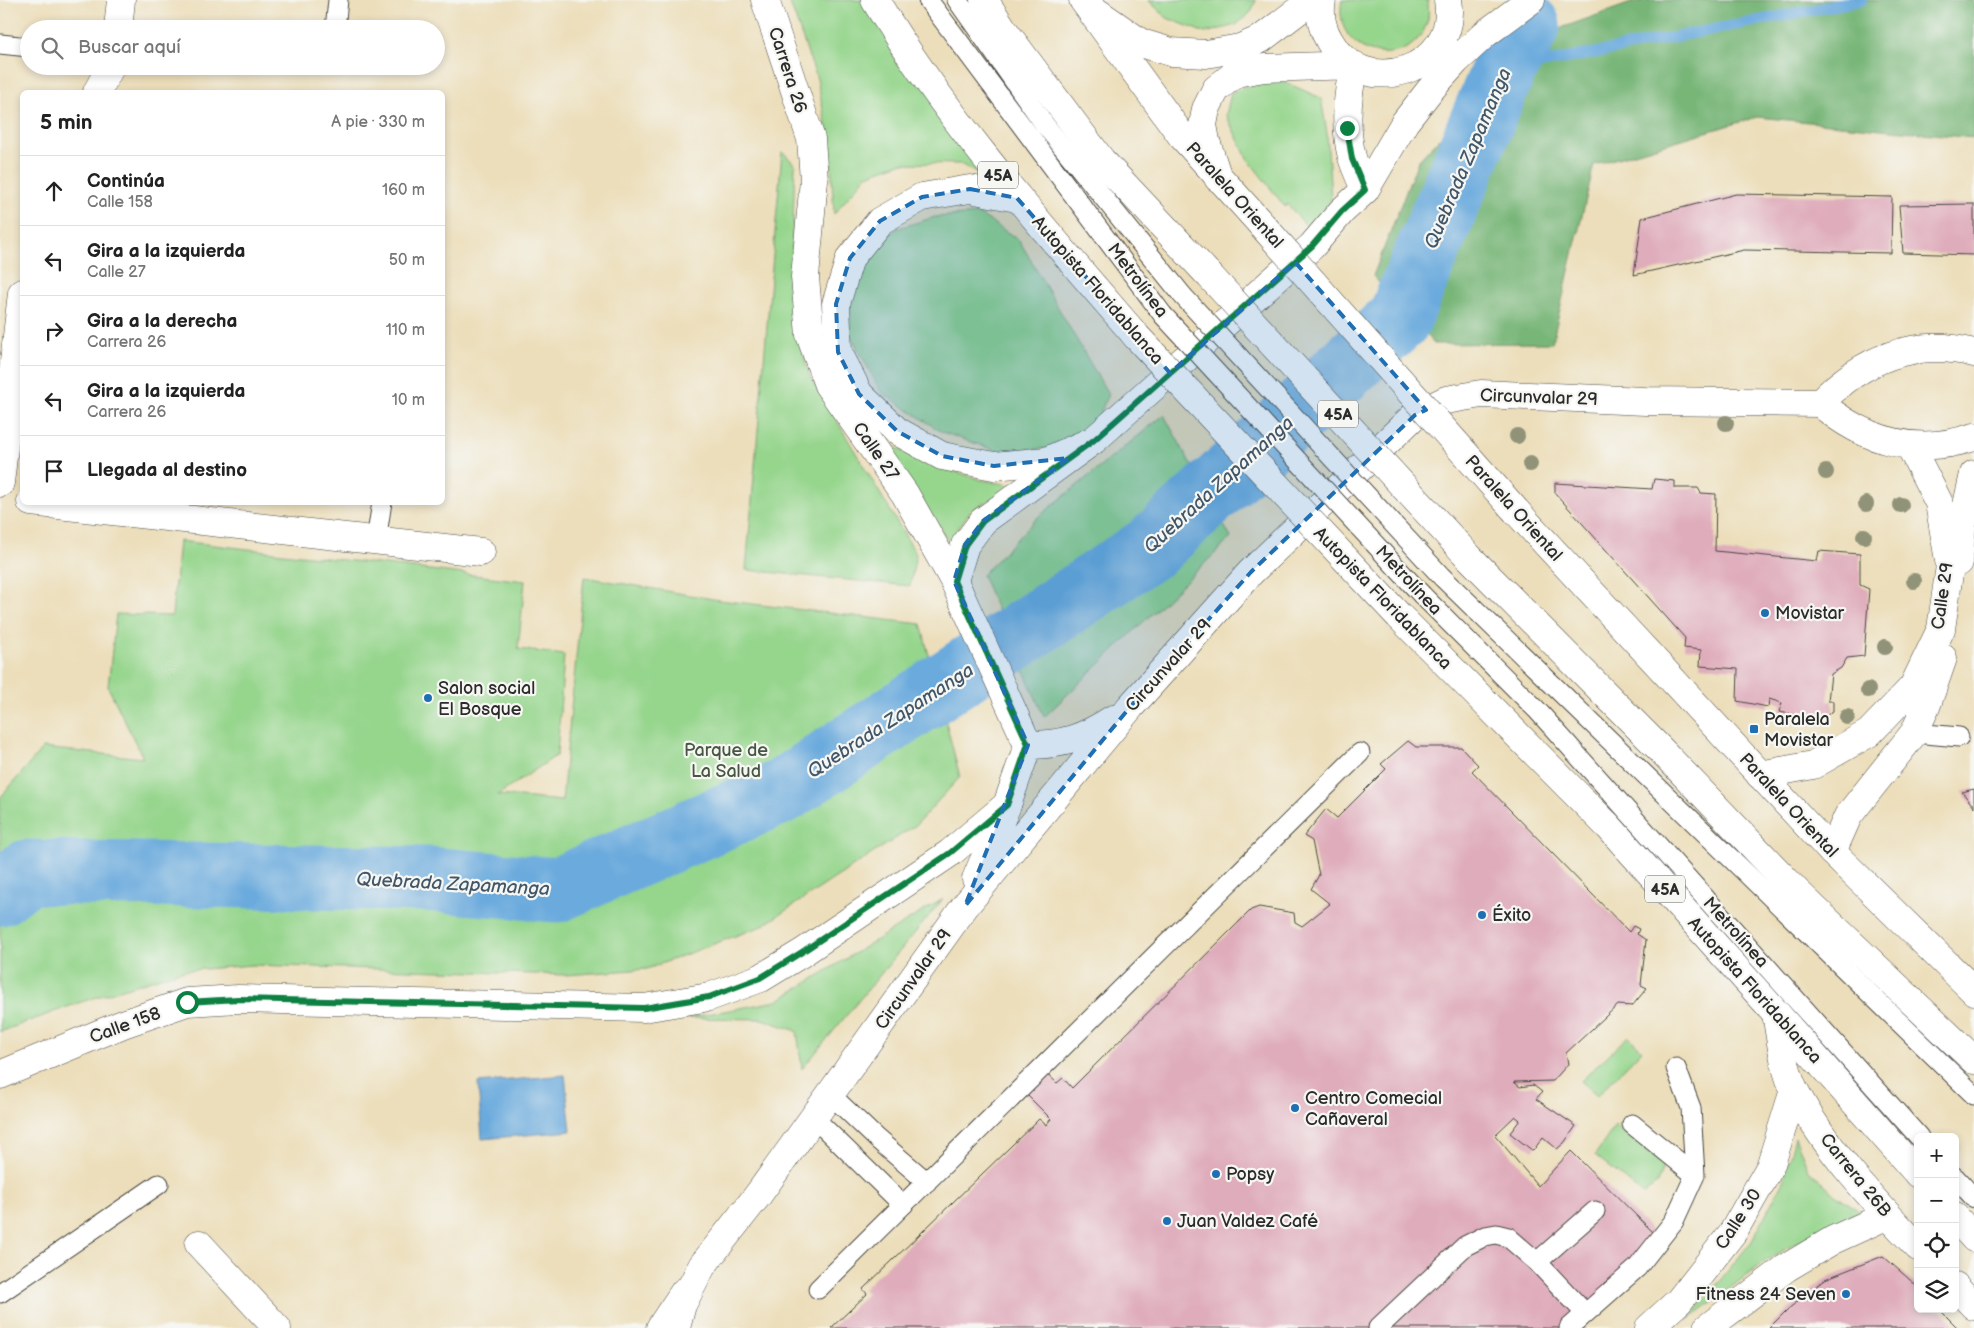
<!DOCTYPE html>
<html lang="es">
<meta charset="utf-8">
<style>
:root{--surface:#fff;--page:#f6f6f6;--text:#222;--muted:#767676;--line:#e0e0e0}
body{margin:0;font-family:"Balsamiq Sans",sans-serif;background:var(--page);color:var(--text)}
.controls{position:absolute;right:15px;bottom:15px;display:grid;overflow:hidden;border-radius:8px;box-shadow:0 2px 8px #0003}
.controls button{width:45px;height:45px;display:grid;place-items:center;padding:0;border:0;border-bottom:1px solid var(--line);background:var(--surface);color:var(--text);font:25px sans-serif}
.stop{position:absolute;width:15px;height:15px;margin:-11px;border:4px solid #0b8043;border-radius:50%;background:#fff}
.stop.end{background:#0b8043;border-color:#fff;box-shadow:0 1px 5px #0008}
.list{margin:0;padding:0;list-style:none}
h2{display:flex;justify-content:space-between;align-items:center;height:65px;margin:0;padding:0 20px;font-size:21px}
h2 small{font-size:16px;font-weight:400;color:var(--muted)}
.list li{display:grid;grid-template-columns:32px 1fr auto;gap:15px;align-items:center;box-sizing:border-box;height:70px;padding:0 20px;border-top:1px solid var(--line)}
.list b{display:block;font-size:19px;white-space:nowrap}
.list p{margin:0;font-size:16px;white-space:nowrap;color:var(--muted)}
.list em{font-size:16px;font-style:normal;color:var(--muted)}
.icon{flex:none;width:28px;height:28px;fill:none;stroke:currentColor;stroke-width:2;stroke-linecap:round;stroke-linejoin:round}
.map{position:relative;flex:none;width:1974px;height:1328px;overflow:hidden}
.search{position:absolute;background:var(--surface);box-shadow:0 2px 8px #0003;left:20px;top:20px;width:425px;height:55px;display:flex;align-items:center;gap:12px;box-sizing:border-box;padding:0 18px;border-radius:28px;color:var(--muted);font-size:19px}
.panel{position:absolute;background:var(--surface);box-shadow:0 2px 8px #0003;left:20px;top:90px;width:425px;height:415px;border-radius:8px}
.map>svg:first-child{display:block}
</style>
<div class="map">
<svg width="1974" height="1328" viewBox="0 0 1974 1328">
<rect width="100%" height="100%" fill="#f6f6f2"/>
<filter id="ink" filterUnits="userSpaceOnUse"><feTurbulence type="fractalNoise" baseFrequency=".02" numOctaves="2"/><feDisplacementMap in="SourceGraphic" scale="10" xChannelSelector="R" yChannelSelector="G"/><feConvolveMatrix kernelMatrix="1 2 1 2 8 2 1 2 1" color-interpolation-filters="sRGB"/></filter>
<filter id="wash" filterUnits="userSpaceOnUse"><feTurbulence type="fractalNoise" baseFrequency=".0096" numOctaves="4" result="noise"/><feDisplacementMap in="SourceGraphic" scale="20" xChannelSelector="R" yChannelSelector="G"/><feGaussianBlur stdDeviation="1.12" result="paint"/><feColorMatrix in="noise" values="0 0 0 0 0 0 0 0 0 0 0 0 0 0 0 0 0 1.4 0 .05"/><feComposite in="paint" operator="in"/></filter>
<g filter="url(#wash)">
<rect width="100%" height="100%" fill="#ecdeba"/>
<path fill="#95d58c" stroke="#60805c" d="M789,0H875L984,176L960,164L900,163L867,175L834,214L830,145L817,79Z
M1148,0H1256L1251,12L1236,25L1205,33L1167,18Z
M1342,0H1428C1428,6 1429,14 1428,19C1414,75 1330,58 1342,0Z
M1280,80L1321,98L1327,133L1331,199L1311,231L1287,204L1285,207L1247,158L1226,115L1231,93L1249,85Z
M782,151L795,165L790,307L809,374L916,554L910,586L746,570Z
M979,214L1019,240L1108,394L1096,424L1058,448L997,451L942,432L881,392L850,334L851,282L870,252L896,229L935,217Z
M1164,415L1231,538L1044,717L982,575L1037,518Z
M884,442L925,462L982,480L1016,486L971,510L949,542Z
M179,541L525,581L518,649L564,655L557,755L498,795L562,801L584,577L719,600L921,624L960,777L916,825L762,926L647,969L566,975L252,965L180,971L81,1002L0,1032V798L43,748L143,758L108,687L116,614L172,616Z
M943,899L802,1069L797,1031L762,1019L687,1018L777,1001Z
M1628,1036L1642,1050L1597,1096L1581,1081Z
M1615,1126L1664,1164L1657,1184L1643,1194L1595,1155Z
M1795,1137L1808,1169L1835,1194L1860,1211L1833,1223L1771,1257L1688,1320L1752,1241L1784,1179Z"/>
<path fill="#78b678" stroke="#527052" d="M1647,0H1974V138L1757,117L1594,165L1552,343L1434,344L1373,276L1418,161L1536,37L1631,3Z"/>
<path fill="#6aaadd" stroke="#4a6a84" d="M565,1075L571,1131L482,1139L478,1083Z"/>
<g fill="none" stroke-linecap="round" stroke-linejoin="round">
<path stroke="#6aaadd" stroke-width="11" d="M1503,71L1862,0"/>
<path stroke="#6aaadd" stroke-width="65" d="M0,893L27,872L427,879L557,890L783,791L1152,547L1399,319L1503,71L1528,26"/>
</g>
<g id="blocks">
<path fill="#dfacbb" d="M1736,194L1892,197L1891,253L1744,250L1634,275L1642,218Z
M1974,204V255L1903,253L1899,205Z
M1654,479L1675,481V488H1698L1701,493L1716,494L1715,551L1817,561L1819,551L1860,554V585L1869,589L1864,656L1847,658L1841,668L1831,674L1828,701H1833V711L1821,719L1779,712L1782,703L1769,699L1768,707L1737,701L1738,669L1700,666L1701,650L1684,648L1685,638L1555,493V483L1652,489Z
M1408,741L1416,747H1461L1478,765L1472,771L1629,932L1633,926L1639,929L1637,934L1646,940L1641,985L1647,988L1632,1006L1618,1005L1566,1053L1568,1064L1553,1081L1514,1082L1520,1087L1533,1085L1542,1092L1536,1099L1576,1126L1564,1143L1557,1149L1543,1137L1533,1151L1510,1133L1520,1120L1515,1116L1495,1135L1538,1186L1571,1151L1660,1239L1575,1328H831L867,1294L863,1289L1039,1119L1046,1125L1051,1119L1025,1093L1044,1071L1057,1083L1063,1078L1072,1088L1251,910L1259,907L1294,913L1295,922L1302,926L1330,904L1311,889L1319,875L1312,841L1304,836L1326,809L1337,818L1386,769L1381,764Z
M1974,789V807L1962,792Z
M1883,1256L1918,1287V1309H1939L1958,1328H1769L1787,1310L1825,1279Z"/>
</g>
</g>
<g filter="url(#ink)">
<use href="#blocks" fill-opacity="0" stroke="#484640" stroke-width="1"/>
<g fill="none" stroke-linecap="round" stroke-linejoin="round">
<defs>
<path id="lane" d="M928,0L1163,315
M957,0L1045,125L1183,296
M335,29L338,0
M0,44L29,47
M376,541L382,502
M1442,577L1974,1095
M1422,595L1537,710L1919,1137
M1914,733L1959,737
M831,1095L877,1139L927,1182
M813,1117L903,1205
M1632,1124L1695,1175
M1955,1177L1974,1198
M1537,1262L1595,1211
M818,1289L1360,753
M0,1293L159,1184
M1378,1328L1465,1246L1485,1236L1496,1234L1508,1237L1537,1262L1585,1313
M1569,1328L1637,1268L1674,1221L1695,1175L1691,1108L1676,1068"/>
<path id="street" d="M118,29L121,0
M97,92L111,66
M0,483L22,293
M31,502L481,552
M1959,562L1962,527L1974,474
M1760,775L1813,765L1869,733L1913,687L1941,629L1950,566L1939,503L1910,446
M1832,852L1848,816L1914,733L1926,707L1943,658
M0,1075L123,1024L187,1002L238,999L644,1008L709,997L761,978L802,953L950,853L1007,805
M199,1244L277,1328
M660,1328L684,1292"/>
<path id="secondary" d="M765,0L811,139L814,180L805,277L810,335L828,385L905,494L954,581L1028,745L1007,805L976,879
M1322,0C1319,14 1322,28 1329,40C1362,103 1460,70 1448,0
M1091,8L1141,43L1171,52L1206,54L1240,48L1261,39L1312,0
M1218,178L1206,141L1203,125L1206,109L1216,89L1236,73L1264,68L1354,65C1347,96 1344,126 1352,157C1355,168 1361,179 1365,190
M1820,403C1861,360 1914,337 1974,353
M954,581L965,545L983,521L1094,440L1312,246L1342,211L1365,190L1405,122L1430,90L1456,61L1485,34L1531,0
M1028,745C1063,745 1084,738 1113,719
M1776,1013C1780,1036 1784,1071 1795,1091C1825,1149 1873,1200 1918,1247
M1955,1286L1974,1306
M676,1328L682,1305L702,1266L758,1195L965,906L1131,706L1251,572L1415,415L1446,400L1481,394L1645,401L1820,403C1865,442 1917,456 1974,437
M1649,1328L1679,1301L1733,1232L1770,1167L1794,1090
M1707,1328L1786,1268L1833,1240L1888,1215"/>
<path id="highway" d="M875,0C949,123 1044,229 1137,337
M984,0L1003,29L1101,160L1208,274
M1083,0L1181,135L1262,225
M1017,198L970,189L922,197L880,221L850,258L836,304L838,352L859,394L897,431L942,456L994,466L1046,461L1094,440
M1516,511L1832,852L1974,991
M1467,555L1659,748L1798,893L1974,1060
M1399,616L1609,827L1776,1013L1918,1174
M1955,1217L1974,1238"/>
</defs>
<use href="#lane" stroke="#484640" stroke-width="21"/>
<use href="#street" stroke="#484640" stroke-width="29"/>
<use href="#secondary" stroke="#484640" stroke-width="29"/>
<use href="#highway" stroke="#484640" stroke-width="29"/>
<use href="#lane" stroke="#fff" stroke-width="19"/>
<use href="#street" stroke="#fff" stroke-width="28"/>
<use href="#secondary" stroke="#fff" stroke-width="28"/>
<use href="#highway" stroke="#fff" stroke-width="28"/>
<defs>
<path id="lane-bridge" d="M1183,296L1442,577
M1163,315L1422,595"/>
<path id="highway-bridge" d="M1262,225L1516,511
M1208,274L1467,555
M1137,337L1399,616"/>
</defs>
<use href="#lane-bridge" stroke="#484640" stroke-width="21" stroke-linecap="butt"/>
<use href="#highway-bridge" stroke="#484640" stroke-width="29" stroke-linecap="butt"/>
<use href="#lane-bridge" stroke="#fff" stroke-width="19"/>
<use href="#highway-bridge" stroke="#fff" stroke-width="28"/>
</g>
<g fill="#919379">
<circle cx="1726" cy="423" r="8"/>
<circle cx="1517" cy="436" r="8"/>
<circle cx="1530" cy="464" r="8"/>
<circle cx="1826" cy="472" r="8"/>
<circle cx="1866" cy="504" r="8"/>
<circle cx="1901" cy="505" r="8"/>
<circle cx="1864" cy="536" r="8"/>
<circle cx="1914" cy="581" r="8"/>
<circle cx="1885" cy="647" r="8"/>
<circle cx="1868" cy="690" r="8"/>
<circle cx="1847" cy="717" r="8"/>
</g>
</g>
<g fill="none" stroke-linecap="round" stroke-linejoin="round" filter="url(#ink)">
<path stroke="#0b8043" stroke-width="6" d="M187,1002L238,999L644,1008L709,997L760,978L802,952L950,853L1007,805L1028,744L954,581L965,545L983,521L1094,440L1312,246L1342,211L1365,190L1352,159L1347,128"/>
</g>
<path fill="#1f6fb2" fill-opacity="0.2" stroke="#1f6fb2" stroke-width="4" stroke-dasharray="10 6" stroke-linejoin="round" d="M970,189L1017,198L1170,373L1295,262L1426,410L1415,415L1251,572L1131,706L965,906L1028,745L954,581L965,545L983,521L1069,458L994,466L942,456L897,431L859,394L838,352L836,304L850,258L880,221L922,197Z"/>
<g fill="#1f6fb2" stroke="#f6f6f2" stroke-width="2">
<circle cx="1765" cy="613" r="5"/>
<circle cx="428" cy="698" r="5"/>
<rect x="1749" y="724" width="10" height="10" rx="2.5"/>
<circle cx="1482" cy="915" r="5"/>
<circle cx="1295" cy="1108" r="5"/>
<circle cx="1216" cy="1174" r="5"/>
<circle cx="1167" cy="1221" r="5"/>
<circle cx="1846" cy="1294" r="5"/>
</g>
<g text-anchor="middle" stroke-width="4.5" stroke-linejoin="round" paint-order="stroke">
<g fill="#f6f6f2" stroke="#686867" stroke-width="1">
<rect x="978" y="161.5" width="40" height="27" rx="4"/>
<rect x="1318" y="400.5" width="40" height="27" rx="4"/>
<rect x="1645" y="875.5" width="40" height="27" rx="4"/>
</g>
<g font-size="16" font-weight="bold" fill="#2b2b2b">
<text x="998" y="181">45A</text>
<text x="1338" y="420">45A</text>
<text x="1665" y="895">45A</text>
</g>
<g font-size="18" fill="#2b2b2b" stroke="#f6f6f2">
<text transform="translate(788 70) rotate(72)" y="6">Carrera 26</text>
<text transform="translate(1235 195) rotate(48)" y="6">Paralela Oriental</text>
<text transform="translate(1138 280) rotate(53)" y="6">Metrolínea</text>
<text transform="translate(1098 290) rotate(49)" y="6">Autopista Floridablanca</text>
<text transform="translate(1539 397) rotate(2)" y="6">Circunvalar 29</text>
<text transform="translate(876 451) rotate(55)" y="6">Calle 27</text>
<text transform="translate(1514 508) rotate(48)" y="6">Paralela Oriental</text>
<text transform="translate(1409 580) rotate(47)" y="6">Metrolínea</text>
<text transform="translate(1942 596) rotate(-82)" y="6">Calle 29</text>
<text transform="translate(1383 598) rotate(46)" y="6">Autopista Floridablanca</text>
<text transform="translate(1168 665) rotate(-48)" y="6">Circunvalar 29</text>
<text transform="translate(1789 805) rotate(47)" y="6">Paralela Oriental</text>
<text transform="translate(1736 932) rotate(48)" y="6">Metrolínea</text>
<text transform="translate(913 979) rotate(-55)" y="6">Circunvalar 29</text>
<text transform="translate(1755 990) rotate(48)" y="6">Autopista Floridablanca</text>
<text transform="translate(125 1025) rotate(-20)" y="6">Calle 158</text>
<text transform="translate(1856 1175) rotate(51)" y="6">Carrera 26B</text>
<text transform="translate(1738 1219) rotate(-57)" y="6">Calle 30</text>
</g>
<g font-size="18" fill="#2b2b2b" stroke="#f6f6f2" text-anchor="start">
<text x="1775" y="619">Movistar</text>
<text x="438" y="694">Salon social<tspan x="438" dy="21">El Bosque</tspan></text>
<text x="1764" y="725">Paralela<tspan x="1764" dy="21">Movistar</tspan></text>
<text x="1492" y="921">Éxito</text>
<text x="1305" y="1104">Centro Comecial<tspan x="1305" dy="21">Cañaveral</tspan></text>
<text x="1226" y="1180">Popsy</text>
<text x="1177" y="1227">Juan Valdez Café</text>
<text x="1836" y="1300" text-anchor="end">Fitness 24 Seven</text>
</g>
<g font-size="18" fill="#465643" stroke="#f6f6f2">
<text x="726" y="756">Parque de<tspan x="726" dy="21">La Salud</tspan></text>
</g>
<g font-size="19" font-style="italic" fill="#415769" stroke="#f6f6f2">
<text transform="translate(1467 158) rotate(-67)" y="7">Quebrada Zapamanga</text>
<text transform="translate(1218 484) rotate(-42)" y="7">Quebrada Zapamanga</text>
<text transform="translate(890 720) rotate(-33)" y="7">Quebrada Zapamanga</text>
<text transform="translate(453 883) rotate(3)" y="7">Quebrada Zapamanga</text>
</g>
</g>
</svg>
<div class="controls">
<button>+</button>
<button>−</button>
<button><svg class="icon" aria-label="locate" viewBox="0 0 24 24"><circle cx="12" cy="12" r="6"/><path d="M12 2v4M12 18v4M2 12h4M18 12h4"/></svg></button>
<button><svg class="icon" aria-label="layers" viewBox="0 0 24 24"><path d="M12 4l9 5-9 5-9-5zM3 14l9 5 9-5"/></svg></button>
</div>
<div class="stop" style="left:187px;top:1002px"></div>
<div class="stop end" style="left:1347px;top:128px"></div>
<div class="search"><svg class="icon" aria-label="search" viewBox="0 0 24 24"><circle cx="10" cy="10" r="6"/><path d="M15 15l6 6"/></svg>Buscar aquí</div>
<section class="panel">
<h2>5 min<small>A pie · 330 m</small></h2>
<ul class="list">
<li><svg class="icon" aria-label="ahead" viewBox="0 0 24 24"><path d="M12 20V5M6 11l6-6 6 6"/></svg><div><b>Continúa</b><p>Calle 158</p></div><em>160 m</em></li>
<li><svg class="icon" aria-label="left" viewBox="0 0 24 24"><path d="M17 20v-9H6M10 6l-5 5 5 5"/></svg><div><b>Gira a la izquierda</b><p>Calle 27</p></div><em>50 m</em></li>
<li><svg class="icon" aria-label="right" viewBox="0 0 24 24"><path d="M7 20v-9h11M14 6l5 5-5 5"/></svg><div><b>Gira a la derecha</b><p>Carrera 26</p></div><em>110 m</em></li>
<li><svg class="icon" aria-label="left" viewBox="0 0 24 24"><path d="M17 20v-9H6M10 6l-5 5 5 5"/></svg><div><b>Gira a la izquierda</b><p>Carrera 26</p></div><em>10 m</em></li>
<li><svg class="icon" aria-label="arrive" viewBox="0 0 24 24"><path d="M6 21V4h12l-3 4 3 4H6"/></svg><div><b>Llegada al destino</b></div></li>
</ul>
</section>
</div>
